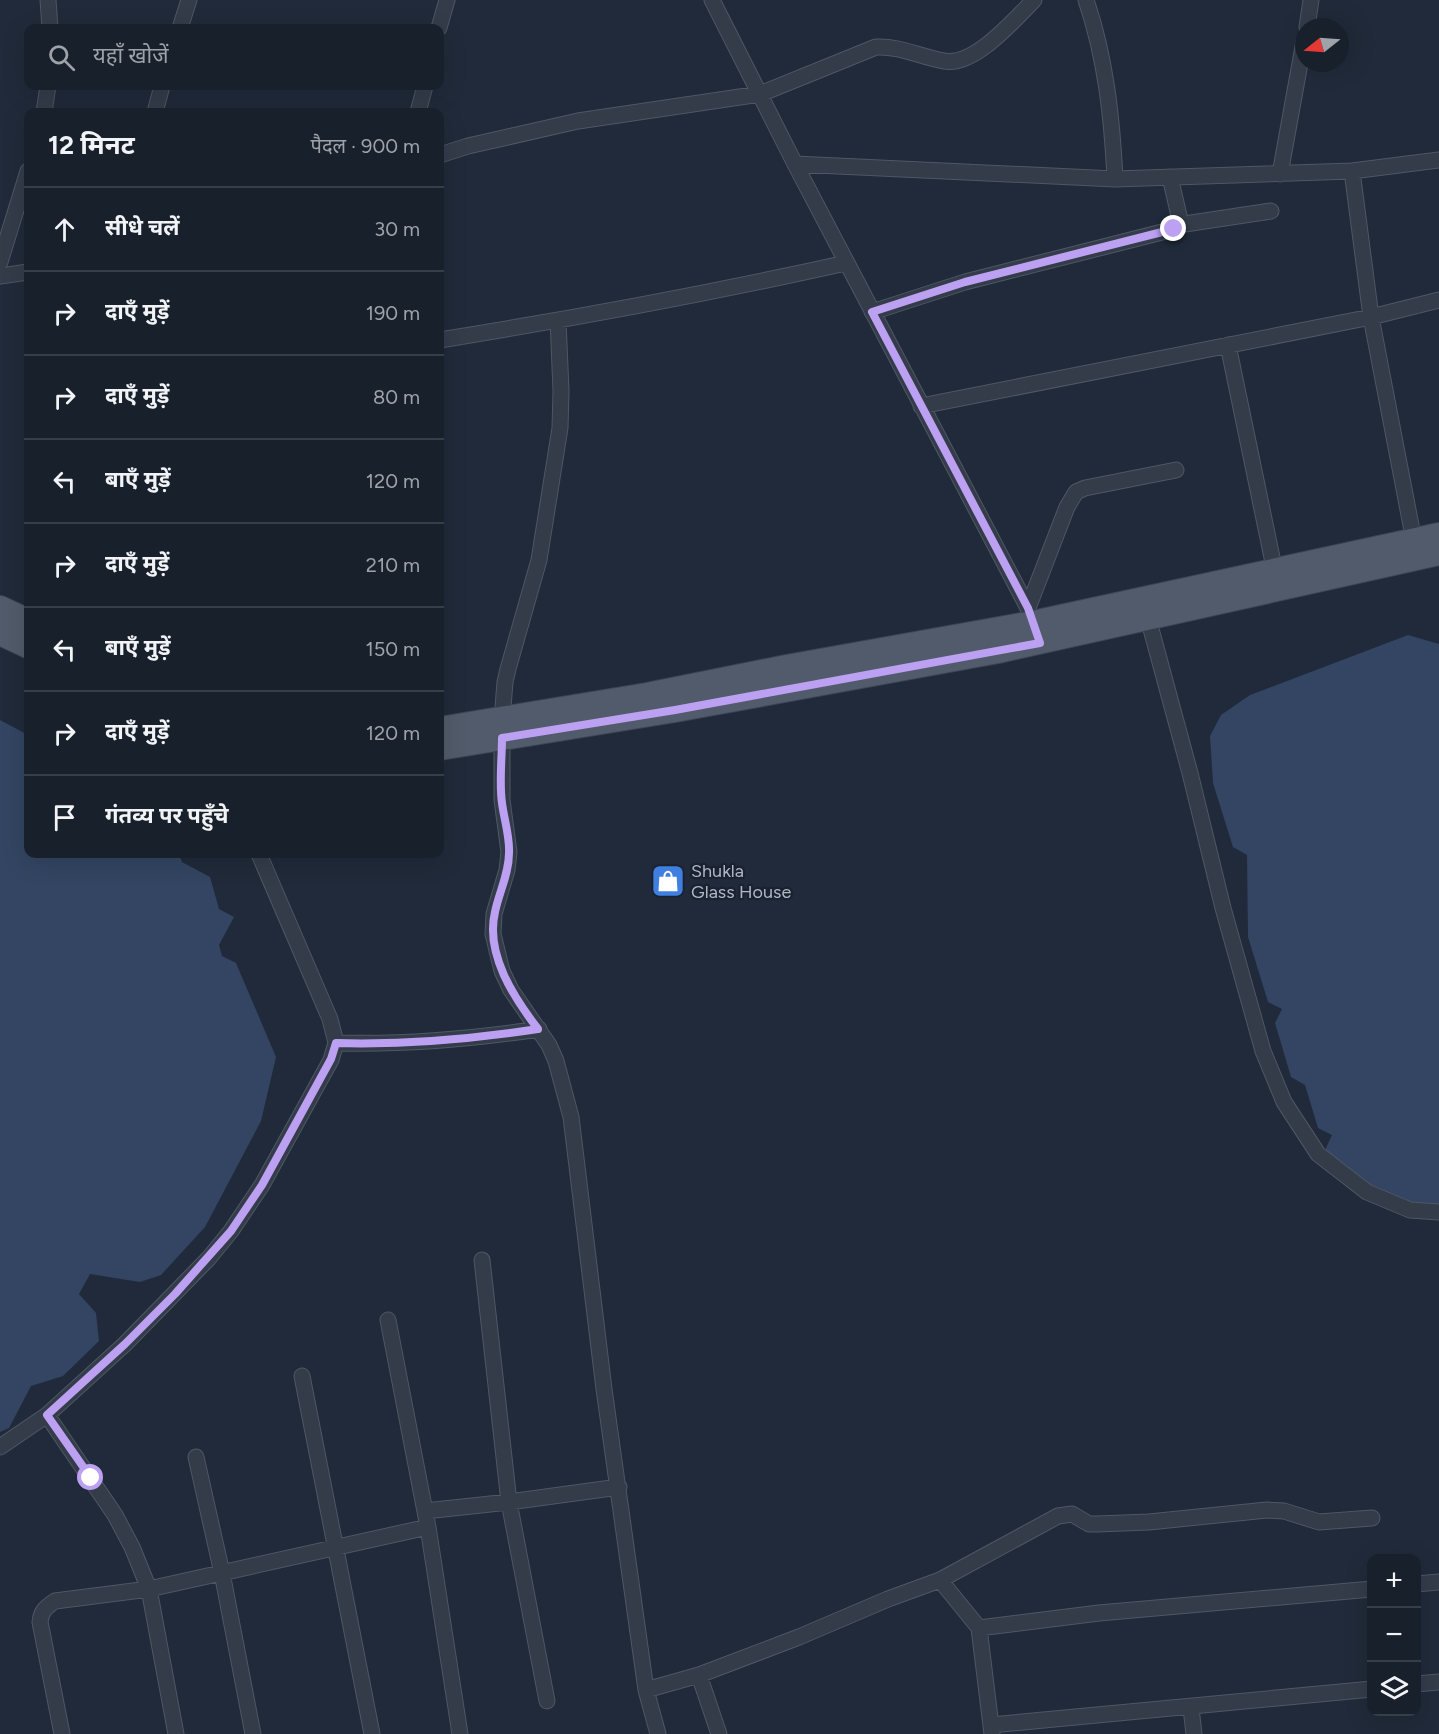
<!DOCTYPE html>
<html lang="hi">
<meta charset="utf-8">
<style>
:root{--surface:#18202c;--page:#252d38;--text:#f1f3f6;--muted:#9fa3a9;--line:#363e48}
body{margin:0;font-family:Figtree,"Noto Sans Devanagari",sans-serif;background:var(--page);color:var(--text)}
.controls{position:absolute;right:18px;bottom:18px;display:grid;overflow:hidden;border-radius:12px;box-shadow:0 6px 24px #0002}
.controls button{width:54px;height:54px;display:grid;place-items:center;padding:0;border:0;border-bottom:2px solid var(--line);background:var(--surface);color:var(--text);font:30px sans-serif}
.compass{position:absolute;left:1295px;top:18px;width:54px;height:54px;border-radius:50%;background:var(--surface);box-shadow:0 6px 24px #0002;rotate:253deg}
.stop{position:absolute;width:18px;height:18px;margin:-14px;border:4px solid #bca0f2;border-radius:50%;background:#fff}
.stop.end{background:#bca0f2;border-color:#fff;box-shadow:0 2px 6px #0008}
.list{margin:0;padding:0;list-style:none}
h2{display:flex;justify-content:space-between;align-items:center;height:78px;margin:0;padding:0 24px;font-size:26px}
h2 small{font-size:20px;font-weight:400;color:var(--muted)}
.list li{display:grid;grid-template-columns:39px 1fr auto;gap:18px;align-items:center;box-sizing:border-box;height:84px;padding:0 24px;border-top:2px solid var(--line)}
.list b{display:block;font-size:22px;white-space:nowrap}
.list em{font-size:20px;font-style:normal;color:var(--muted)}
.icon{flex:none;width:33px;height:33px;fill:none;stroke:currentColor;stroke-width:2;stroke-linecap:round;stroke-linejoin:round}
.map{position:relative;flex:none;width:1439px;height:1734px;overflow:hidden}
.search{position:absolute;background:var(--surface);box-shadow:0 6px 24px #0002;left:24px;top:24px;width:420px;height:66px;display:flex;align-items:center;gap:15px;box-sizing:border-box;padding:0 21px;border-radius:12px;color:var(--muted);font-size:22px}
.panel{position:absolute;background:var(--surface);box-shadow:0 6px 24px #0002;left:24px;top:108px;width:420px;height:750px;border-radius:12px}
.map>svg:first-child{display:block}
</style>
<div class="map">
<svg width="1439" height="1734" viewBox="0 0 1439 1734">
<rect width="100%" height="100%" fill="#202a3a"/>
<path fill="#334562" d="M1408,635L1439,644V1212L1395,1205L1346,1178L1325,1150L1332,1135L1318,1128L1305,1085L1291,1077L1275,1023L1282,1009L1268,1002L1248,937L1247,855L1233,847L1213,783L1210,736L1221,715L1250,695Z
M0,720L28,735V854H179L182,862L210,877L219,909L234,917L219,945L222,956L236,963L276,1057L261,1121L205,1227L161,1275L140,1282L90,1274L79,1294L96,1313L99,1341L63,1376L31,1386L9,1428L0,1432Z"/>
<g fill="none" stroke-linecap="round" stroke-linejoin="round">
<defs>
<path id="street" d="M48,0L50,28
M712,0L795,164L1028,608L1035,629
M1086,0C1106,59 1112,118 1115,179
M1307,27L1311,0
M180,28L189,0
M439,28L447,0
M44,112L48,86
M155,112L162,86
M418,112L425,86
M440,155L468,146L578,121L760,94L876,47C901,46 920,57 944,61C974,67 1014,20 1034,0
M795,164L1115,179L1352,171L1439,160
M1352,171L1371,317L1414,541
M1280,174L1304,41
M1178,225L1271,211
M0,262L28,171
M0,276L28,272
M872,312L965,282L1174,229L1178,225L1180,220L1170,177
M440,340C576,318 711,293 846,263
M1228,345L1275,572
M921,406L1371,317L1439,300
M1028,608L1067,507L1076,492L1085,488L1176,470
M1148,618L1190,773L1223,908L1263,1051L1284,1102L1318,1154L1367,1192L1410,1210L1439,1212
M502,720L505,682L508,669L539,560L560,428L561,391L558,320
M502,738V800L509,852L507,870L494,914L493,934L502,971L511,990L549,1045L556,1061L571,1117L604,1389L646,1690L658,1734
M336,1043C404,1045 472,1039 539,1029
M482,1260L509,1502L547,1701
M388,1320L428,1527L460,1734
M302,1376L372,1734
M47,1415L115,1515L132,1547L149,1589L176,1734
M0,1447L47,1415L125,1344L209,1258L231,1231L262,1185L331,1060L336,1043L330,1019L259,854
M196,1457L222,1573L253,1734
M425,1511L509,1502L619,1487
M940,1580L979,1628L992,1734
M1416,1584L1439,1582
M979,1628L1099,1613L1372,1589
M699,1675L719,1734
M1416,1684L1439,1682
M646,1690L699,1675L799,1637L888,1599L940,1580L1058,1516L1072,1514L1089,1524H1097L1149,1522L1267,1510L1284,1511L1319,1522L1372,1518
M1191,1708L1194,1734
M991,1725L1372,1689
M62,1734L40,1622C41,1611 46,1607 55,1601L149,1589L428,1527"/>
<path id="primary" d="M0,608L28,621
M0,633L28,646
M440,729L647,695L787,667L1033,623L1439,535
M440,748L675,710L998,651L1439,553"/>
</defs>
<use href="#street" stroke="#4f5765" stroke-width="17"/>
<use href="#primary" stroke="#3e4554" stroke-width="26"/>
<use href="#street" stroke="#343c4a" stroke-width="15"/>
<use href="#primary" stroke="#525b6b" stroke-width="24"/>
</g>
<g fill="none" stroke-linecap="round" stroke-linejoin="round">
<path stroke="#bca0f2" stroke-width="8" d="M91,1478L47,1415L125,1344L175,1294L231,1231L262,1185L331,1059L336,1043C404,1045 472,1039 538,1029C514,998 485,954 495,912C499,892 509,874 509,853C510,837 504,819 502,803C499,782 502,759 502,738L675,710L1040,643L1028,608L872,312L965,282L1174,229"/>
</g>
<defs>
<symbol id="shop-square" viewBox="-11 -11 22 22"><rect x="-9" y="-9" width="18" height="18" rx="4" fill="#3f7fe0" stroke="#1a212f"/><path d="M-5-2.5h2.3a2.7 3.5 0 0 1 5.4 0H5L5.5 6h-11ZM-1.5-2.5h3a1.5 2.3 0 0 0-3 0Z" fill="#fff"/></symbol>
</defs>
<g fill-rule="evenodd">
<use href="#shop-square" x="649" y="862" width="38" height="38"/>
</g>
<g text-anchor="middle" stroke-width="4.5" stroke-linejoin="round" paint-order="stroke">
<g font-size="18" fill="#afb7c7" stroke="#1a212f" text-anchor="start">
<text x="691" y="877">Shukla<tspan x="691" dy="21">Glass House</tspan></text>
</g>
</g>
</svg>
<div class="controls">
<button>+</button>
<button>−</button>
<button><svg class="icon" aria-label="layers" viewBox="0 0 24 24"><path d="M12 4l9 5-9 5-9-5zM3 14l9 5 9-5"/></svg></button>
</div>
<svg class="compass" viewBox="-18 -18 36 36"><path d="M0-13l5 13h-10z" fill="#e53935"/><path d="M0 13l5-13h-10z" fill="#9fa3a9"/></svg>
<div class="stop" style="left:91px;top:1478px"></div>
<div class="stop end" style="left:1174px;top:229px"></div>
<div class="search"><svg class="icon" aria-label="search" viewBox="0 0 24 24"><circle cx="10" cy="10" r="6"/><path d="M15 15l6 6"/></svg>यहाँ खोजें</div>
<section class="panel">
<h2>12 मिनट<small>पैदल · 900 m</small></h2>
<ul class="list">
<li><svg class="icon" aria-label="ahead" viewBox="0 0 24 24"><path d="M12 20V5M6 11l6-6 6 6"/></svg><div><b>सीधे चलें</b></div><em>30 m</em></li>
<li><svg class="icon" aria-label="right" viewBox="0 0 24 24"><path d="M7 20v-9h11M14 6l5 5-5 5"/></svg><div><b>दाएँ मुड़ें</b></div><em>190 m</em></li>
<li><svg class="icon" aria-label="right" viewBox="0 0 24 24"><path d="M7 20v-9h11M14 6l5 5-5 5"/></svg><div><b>दाएँ मुड़ें</b></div><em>80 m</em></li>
<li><svg class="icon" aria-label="left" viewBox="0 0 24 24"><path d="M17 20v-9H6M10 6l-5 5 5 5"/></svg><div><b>बाएँ मुड़ें</b></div><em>120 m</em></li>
<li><svg class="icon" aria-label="right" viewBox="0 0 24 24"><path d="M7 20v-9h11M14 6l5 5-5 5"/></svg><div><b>दाएँ मुड़ें</b></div><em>210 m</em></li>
<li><svg class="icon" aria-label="left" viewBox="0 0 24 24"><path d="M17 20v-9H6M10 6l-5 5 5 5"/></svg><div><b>बाएँ मुड़ें</b></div><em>150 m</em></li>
<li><svg class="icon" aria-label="right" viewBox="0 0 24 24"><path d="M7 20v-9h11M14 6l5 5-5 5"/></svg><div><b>दाएँ मुड़ें</b></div><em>120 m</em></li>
<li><svg class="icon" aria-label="arrive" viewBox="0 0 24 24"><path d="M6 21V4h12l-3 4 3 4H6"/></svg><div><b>गंतव्य पर पहुँचे</b></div></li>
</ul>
</section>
</div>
